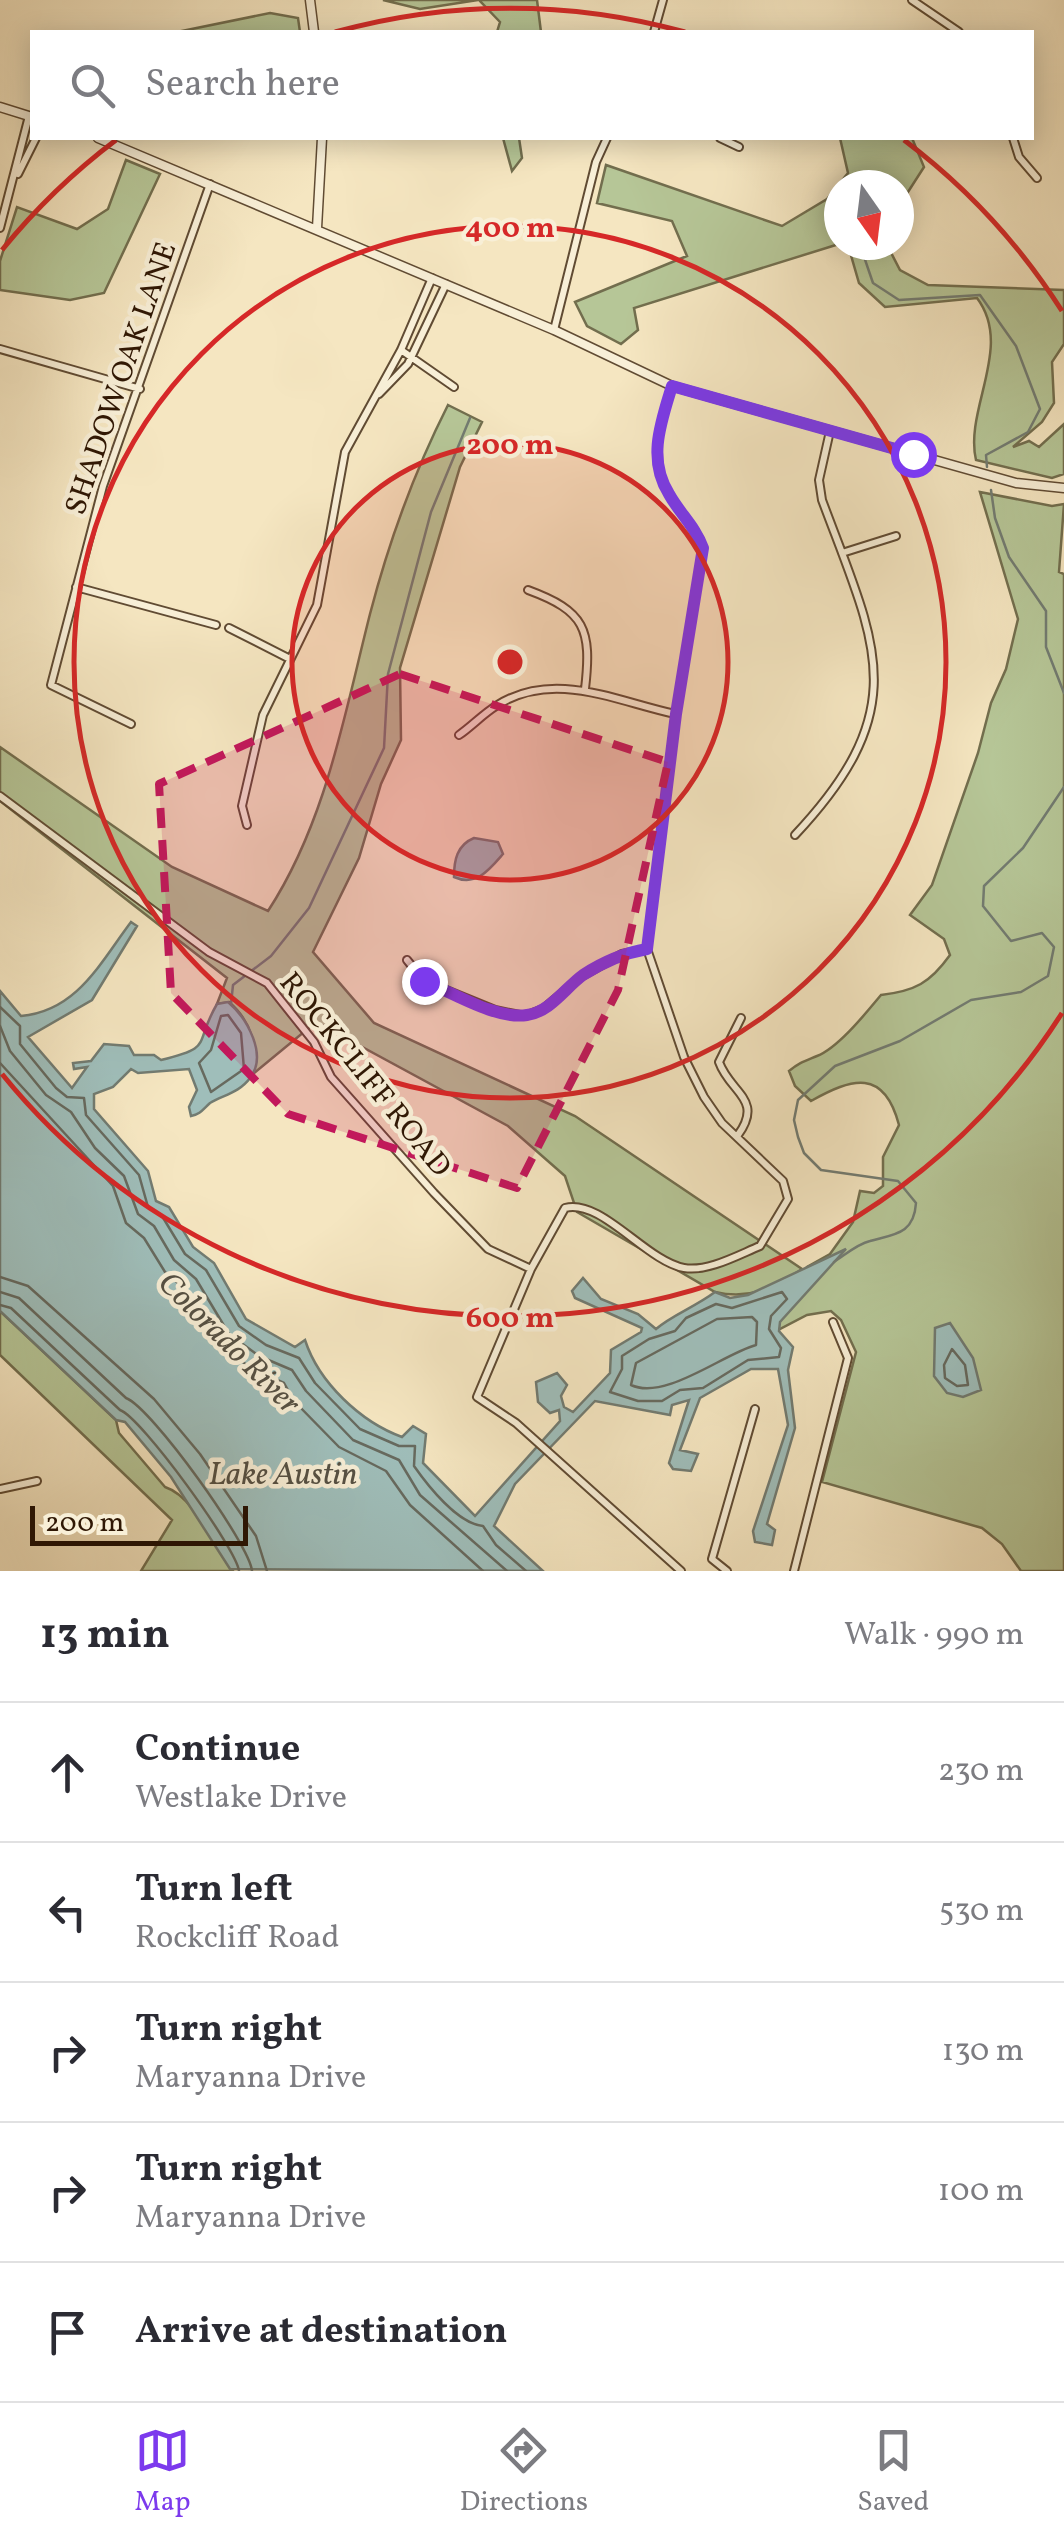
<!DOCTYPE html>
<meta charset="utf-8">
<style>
:root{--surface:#fff;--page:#f7f7f7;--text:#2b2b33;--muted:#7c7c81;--line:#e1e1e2;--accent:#7c3aed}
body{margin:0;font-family:Vollkorn,serif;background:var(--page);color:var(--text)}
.compass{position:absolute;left:824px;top:170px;width:90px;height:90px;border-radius:50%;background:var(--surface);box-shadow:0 5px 25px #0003;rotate:166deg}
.scale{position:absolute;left:30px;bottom:25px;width:218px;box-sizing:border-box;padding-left:10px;border:5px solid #2f1704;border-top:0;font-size:28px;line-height:35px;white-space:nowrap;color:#2f1704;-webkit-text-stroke:8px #f8efd7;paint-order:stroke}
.stop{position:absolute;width:30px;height:30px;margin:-22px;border:8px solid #7c3aed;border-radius:50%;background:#fff}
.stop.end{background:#7c3aed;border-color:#fff;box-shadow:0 2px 10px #0008}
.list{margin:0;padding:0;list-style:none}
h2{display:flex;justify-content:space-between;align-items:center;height:130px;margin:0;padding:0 40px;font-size:42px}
h2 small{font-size:32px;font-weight:400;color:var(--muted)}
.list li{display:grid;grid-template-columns:65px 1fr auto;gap:30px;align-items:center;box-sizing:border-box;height:140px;padding:0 40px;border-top:2px solid var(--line)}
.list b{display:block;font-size:38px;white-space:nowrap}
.list p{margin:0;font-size:32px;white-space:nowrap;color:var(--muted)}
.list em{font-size:32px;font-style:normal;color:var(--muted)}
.icon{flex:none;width:55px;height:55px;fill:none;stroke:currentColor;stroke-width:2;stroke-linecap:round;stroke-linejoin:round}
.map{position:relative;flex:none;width:1064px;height:1571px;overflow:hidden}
.search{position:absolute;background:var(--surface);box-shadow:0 5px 25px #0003;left:30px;right:30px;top:30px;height:110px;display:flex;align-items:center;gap:25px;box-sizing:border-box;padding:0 35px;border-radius:0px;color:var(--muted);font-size:38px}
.sheet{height:830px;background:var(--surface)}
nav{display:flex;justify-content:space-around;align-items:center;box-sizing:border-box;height:140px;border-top:2px solid var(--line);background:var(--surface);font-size:28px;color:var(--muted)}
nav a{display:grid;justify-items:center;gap:5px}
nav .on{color:var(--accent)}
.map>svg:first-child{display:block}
</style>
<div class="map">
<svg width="1064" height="1571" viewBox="0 0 1064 1571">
<rect width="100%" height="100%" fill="#f5e6c1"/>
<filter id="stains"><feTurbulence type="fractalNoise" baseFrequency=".002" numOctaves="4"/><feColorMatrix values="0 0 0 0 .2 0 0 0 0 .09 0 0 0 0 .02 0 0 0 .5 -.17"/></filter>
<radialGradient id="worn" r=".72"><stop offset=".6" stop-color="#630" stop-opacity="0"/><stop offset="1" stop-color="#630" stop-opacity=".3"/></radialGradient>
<path fill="#b6c697" stroke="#726e4e" stroke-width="2.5" d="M383,0H478L420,9Z
M479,0H537L541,32H497L500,22Z
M270,13L298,18L300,32H177Z
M503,138H519L522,158L512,171Z
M840,138H912L924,167L899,206V185H839V244L634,308L638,330L621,344L587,326L575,302L687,256L672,221L597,203L606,165L782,226L827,199L848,173Z
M126,160L160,174L104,293L70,300L0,290V261L17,207L77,229L108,209Z
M848,245H887L900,270L928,285L1064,290V344L1052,362L1054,403L1042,422L1013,447L1029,441L1039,447L1064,424V474L1052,478L976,460C964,409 1014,347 977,298L885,307L859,283Z
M448,405L482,422L460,467L400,668L401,740L381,784L359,858L313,952L374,1023L575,1116L802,1269C773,1289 748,1300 715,1292L577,1212L565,1176L508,1126L316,1022L253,1074C258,1046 251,1021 229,1002L217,1004L227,978L0,801V747L172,867L268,911C326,822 344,716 370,614C389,541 414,472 448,405Z
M980,492L1052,506L1064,504L1059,572L1064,574V1571H1021L1002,1544L982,1528L822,1482L856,1352L841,1320L831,1311L807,1315L776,1331L769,1319L807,1267L830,1254L853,1222L860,1191L874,1193L883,1186V1157L899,1125C884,1068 852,1078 811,1101L795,1086L789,1071C800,1062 805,1061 817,1056C838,1048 866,1013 881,995C915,991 930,983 950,955L944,939L910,915L932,885L978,753L991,703L1006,669L1018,619Z
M0,1311L116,1420L119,1433L165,1487C196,1497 214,1549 233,1571H141L172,1520L0,1355Z"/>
<path fill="#9fbeba" stroke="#727b71" stroke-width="2.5" d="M474,838L498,842L503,854C489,870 476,887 454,877C454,860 457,845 474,838Z
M131,922L137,926L92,1000L28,1037L72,1088L87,1067L74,1069L73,1063L91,1061L104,1044L129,1046L134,1055H154L161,1060C215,1047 193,1045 217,1004L228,1002C247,1018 268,1055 250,1078C240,1092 224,1095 210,1103C203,1109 201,1114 191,1116L189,1107L197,1090L189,1069L138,1073L131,1069L113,1087L94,1094V1109L148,1171L156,1201L169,1207L193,1247L214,1263L246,1319L295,1347L305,1340C319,1383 361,1422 402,1437L413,1426L426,1434L423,1463L475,1516L560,1421L559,1410L550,1413L538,1402L536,1382L557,1373L567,1385L561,1396L564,1407L573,1412L610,1373L611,1350L641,1332L642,1328L575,1298L572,1291L583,1278L601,1299L638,1314L656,1329C672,1315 695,1307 715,1292L730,1298L748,1295L846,1249L780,1322L779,1331L793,1347L788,1370L795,1428L767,1524L775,1530L772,1545L755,1542L753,1531L788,1425L778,1369H751L700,1398L680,1450L698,1454L691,1471L673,1469L669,1463L689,1400L672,1405L670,1415L595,1401L515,1484L494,1526L543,1571L230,1569L171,1477L125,1422L116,1420L0,1311V991L21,1016C77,1011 100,963 131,922Z
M950,1323L973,1358L981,1390L963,1397L947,1393L934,1376L935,1328Z"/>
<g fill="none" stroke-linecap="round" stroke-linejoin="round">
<path stroke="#676a5f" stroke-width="2.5" d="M0,1007L20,1026V1044L56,1088L67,1097L84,1098L86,1115L139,1175L148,1207L162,1216L185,1254L206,1270L239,1326L266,1345L299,1358L315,1383L360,1429L399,1446H415L414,1466C428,1486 458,1524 483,1526L496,1545L526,1571
M228,1015L241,1033L244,1069L211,1092L199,1063L211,1050L221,1016Z
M0,1026L10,1051L46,1095L71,1112L95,1148L124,1176L138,1214L154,1226L174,1260L196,1279L229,1334L259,1356L292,1370L306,1391L353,1440L399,1460L420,1495L507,1571
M0,1063L113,1186L126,1223L144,1238L165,1272L185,1289L218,1344L251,1368L284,1383L294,1401L339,1447L386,1471L410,1505L483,1571
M0,1277L28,1286L154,1399L200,1454L256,1536L267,1571
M0,1292L19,1298L126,1398C152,1408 250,1545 252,1571
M782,1292L787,1299L771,1316L769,1329L781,1348L779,1357L748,1360L703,1388L680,1390L662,1401H638L610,1392L622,1369V1356L649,1339L675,1331L686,1318L716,1304L732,1308Z
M0,1305L11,1308L120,1410C141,1417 237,1549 239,1571
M752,1317L757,1322L756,1345C723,1354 665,1401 631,1385L636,1363L717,1319Z
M952,1349L965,1365L968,1385L957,1386L945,1378L944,1365Z"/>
<path stroke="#727b71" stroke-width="2.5" d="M866,185L869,172
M860,245L873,283L899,300L980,295L1016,346L1040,409L1028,432L986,455L987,467
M991,490L995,518L1009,557L1046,611V647L1064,693
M231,1004L233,985L271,956L309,908L384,748L388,674L431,512L470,418
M834,1262C845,1255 857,1244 870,1241C895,1234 914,1234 916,1203L898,1181L821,1170L804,1153L798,1137L794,1120L798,1100L835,1066L900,1041L971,1000L1021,992L1048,976L1054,947L1042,933L1011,941L983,906L984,886L1023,848L1064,787"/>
<defs>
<path id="minor" d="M912,0L959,32
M654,32L663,0
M720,138L739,147
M1013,138L1019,157L1037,178
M18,174L36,138
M0,228L29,116
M554,330L596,162L607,138
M0,349L140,389
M401,350L454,387
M672,386C661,422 647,459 669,494C680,514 695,525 703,548L676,714L647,949L684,1057L704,1097L722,1123L783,1181L788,1199L760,1246C738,1255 708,1272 684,1268C646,1261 601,1198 565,1208L531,1269L477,1397L516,1423L681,1571
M379,394L408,364L446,284
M842,553L896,536
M76,587L216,625
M528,590C585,611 592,629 585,689
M229,628L290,659
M131,724L51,685L103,486L210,184
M459,735C472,726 483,714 496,706C553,669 615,701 675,714
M0,796L209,952L267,983L314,1042L331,1077L434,1193L488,1249L531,1269
M247,825L242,806L263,715L317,605L345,452L401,350L432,278
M795,835C915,707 876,645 822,500L819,480L830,431
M407,960L424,981L495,1010L525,1016L543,1009L582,976L622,954L647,949
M738,1135C764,1099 730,1093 719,1062L741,1018
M0,1489L37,1481
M727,1571L712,1559L755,1409
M794,1571L848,1358L833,1322"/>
<path id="tertiary" d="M310,0L314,32
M0,107L32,117
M98,138L554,330L672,386L1016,483L1064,488
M317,228L322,138"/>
</defs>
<use href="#minor" stroke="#604b33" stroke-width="10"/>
<use href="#tertiary" stroke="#604b33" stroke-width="11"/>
<use href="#minor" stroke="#f8efd7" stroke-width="6"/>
<use href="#tertiary" stroke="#f8efd7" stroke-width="8"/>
</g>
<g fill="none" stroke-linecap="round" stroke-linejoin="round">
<path stroke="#7c3aed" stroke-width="12" d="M424,981C452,992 496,1020 527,1015C550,1012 565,988 583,975C603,962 624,953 647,949L676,714L703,548C695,526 680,514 669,494C647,459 661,422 672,386L913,454"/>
</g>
<path fill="#c2185b" fill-opacity="0.2" stroke="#c2185b" stroke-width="8" stroke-dasharray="20 12" stroke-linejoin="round" d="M400,674L668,762L618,990L517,1188L288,1114L171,993L159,784Z"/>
<circle cx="510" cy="662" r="218" fill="#d62828" fill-opacity=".12"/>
<g fill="none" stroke="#d62828" stroke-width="5">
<circle cx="510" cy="662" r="218"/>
<circle cx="510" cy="662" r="436"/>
<path d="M1062 1013A654 654 0 0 1 2 1074M2 250A654 654 0 0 1 116 140M335 32A654 654 0 0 1 685 32M904 140A654 654 0 0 1 1062 311"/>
</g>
<g text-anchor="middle" stroke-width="9" stroke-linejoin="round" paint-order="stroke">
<g font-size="30" fill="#2f1704" stroke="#f8efd7">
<text transform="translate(120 378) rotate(-71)" y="10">SHADOW OAK LANE</text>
<text transform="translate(366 1074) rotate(51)" y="10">ROCKCLIFF ROAD</text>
</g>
<g font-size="32" font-style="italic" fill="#565144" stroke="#f8efd7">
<text transform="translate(230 1342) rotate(45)" y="11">Colorado River</text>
<text x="283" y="1484">Lake Austin</text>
</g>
</g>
<circle cx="510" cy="662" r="15" fill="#d62828" stroke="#f8efd7" stroke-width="5"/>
<g font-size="30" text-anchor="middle" font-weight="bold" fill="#d62828" stroke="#f8efd7" stroke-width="9" stroke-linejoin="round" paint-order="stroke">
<text x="510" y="237">400 m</text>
<text x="510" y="454">200 m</text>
<text x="510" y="1327">600 m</text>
</g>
<rect width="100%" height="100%" filter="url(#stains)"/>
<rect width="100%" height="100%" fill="url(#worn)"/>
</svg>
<svg class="compass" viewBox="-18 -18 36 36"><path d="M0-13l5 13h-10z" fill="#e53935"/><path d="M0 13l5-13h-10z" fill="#7c7c81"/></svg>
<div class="scale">200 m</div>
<div class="stop" style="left:913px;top:454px"></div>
<div class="stop end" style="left:424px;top:981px"></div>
<div class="search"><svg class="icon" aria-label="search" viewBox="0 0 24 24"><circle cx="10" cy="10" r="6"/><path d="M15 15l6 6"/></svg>Search here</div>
</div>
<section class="sheet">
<h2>13 min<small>Walk · 990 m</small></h2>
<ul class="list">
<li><svg class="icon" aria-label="ahead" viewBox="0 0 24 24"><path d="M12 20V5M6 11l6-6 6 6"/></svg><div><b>Continue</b><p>Westlake Drive</p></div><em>230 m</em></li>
<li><svg class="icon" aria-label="left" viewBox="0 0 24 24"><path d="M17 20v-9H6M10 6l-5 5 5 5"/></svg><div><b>Turn left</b><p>Rockcliff Road</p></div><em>530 m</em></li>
<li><svg class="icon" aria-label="right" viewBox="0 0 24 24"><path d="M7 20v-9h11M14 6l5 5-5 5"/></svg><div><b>Turn right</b><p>Maryanna Drive</p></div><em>130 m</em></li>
<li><svg class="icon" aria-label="right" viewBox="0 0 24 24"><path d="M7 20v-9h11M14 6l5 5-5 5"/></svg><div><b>Turn right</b><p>Maryanna Drive</p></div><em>100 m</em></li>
<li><svg class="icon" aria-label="arrive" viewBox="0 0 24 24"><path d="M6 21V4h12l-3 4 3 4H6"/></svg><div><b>Arrive at destination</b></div></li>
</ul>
</section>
<nav>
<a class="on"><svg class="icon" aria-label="map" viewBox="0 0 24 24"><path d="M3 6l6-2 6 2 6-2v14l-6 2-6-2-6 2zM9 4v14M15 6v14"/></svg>Map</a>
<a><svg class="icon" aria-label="directions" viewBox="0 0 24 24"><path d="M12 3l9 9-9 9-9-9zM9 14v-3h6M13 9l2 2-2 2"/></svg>Directions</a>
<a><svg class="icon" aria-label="saved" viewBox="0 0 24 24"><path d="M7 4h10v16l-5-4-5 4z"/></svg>Saved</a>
</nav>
